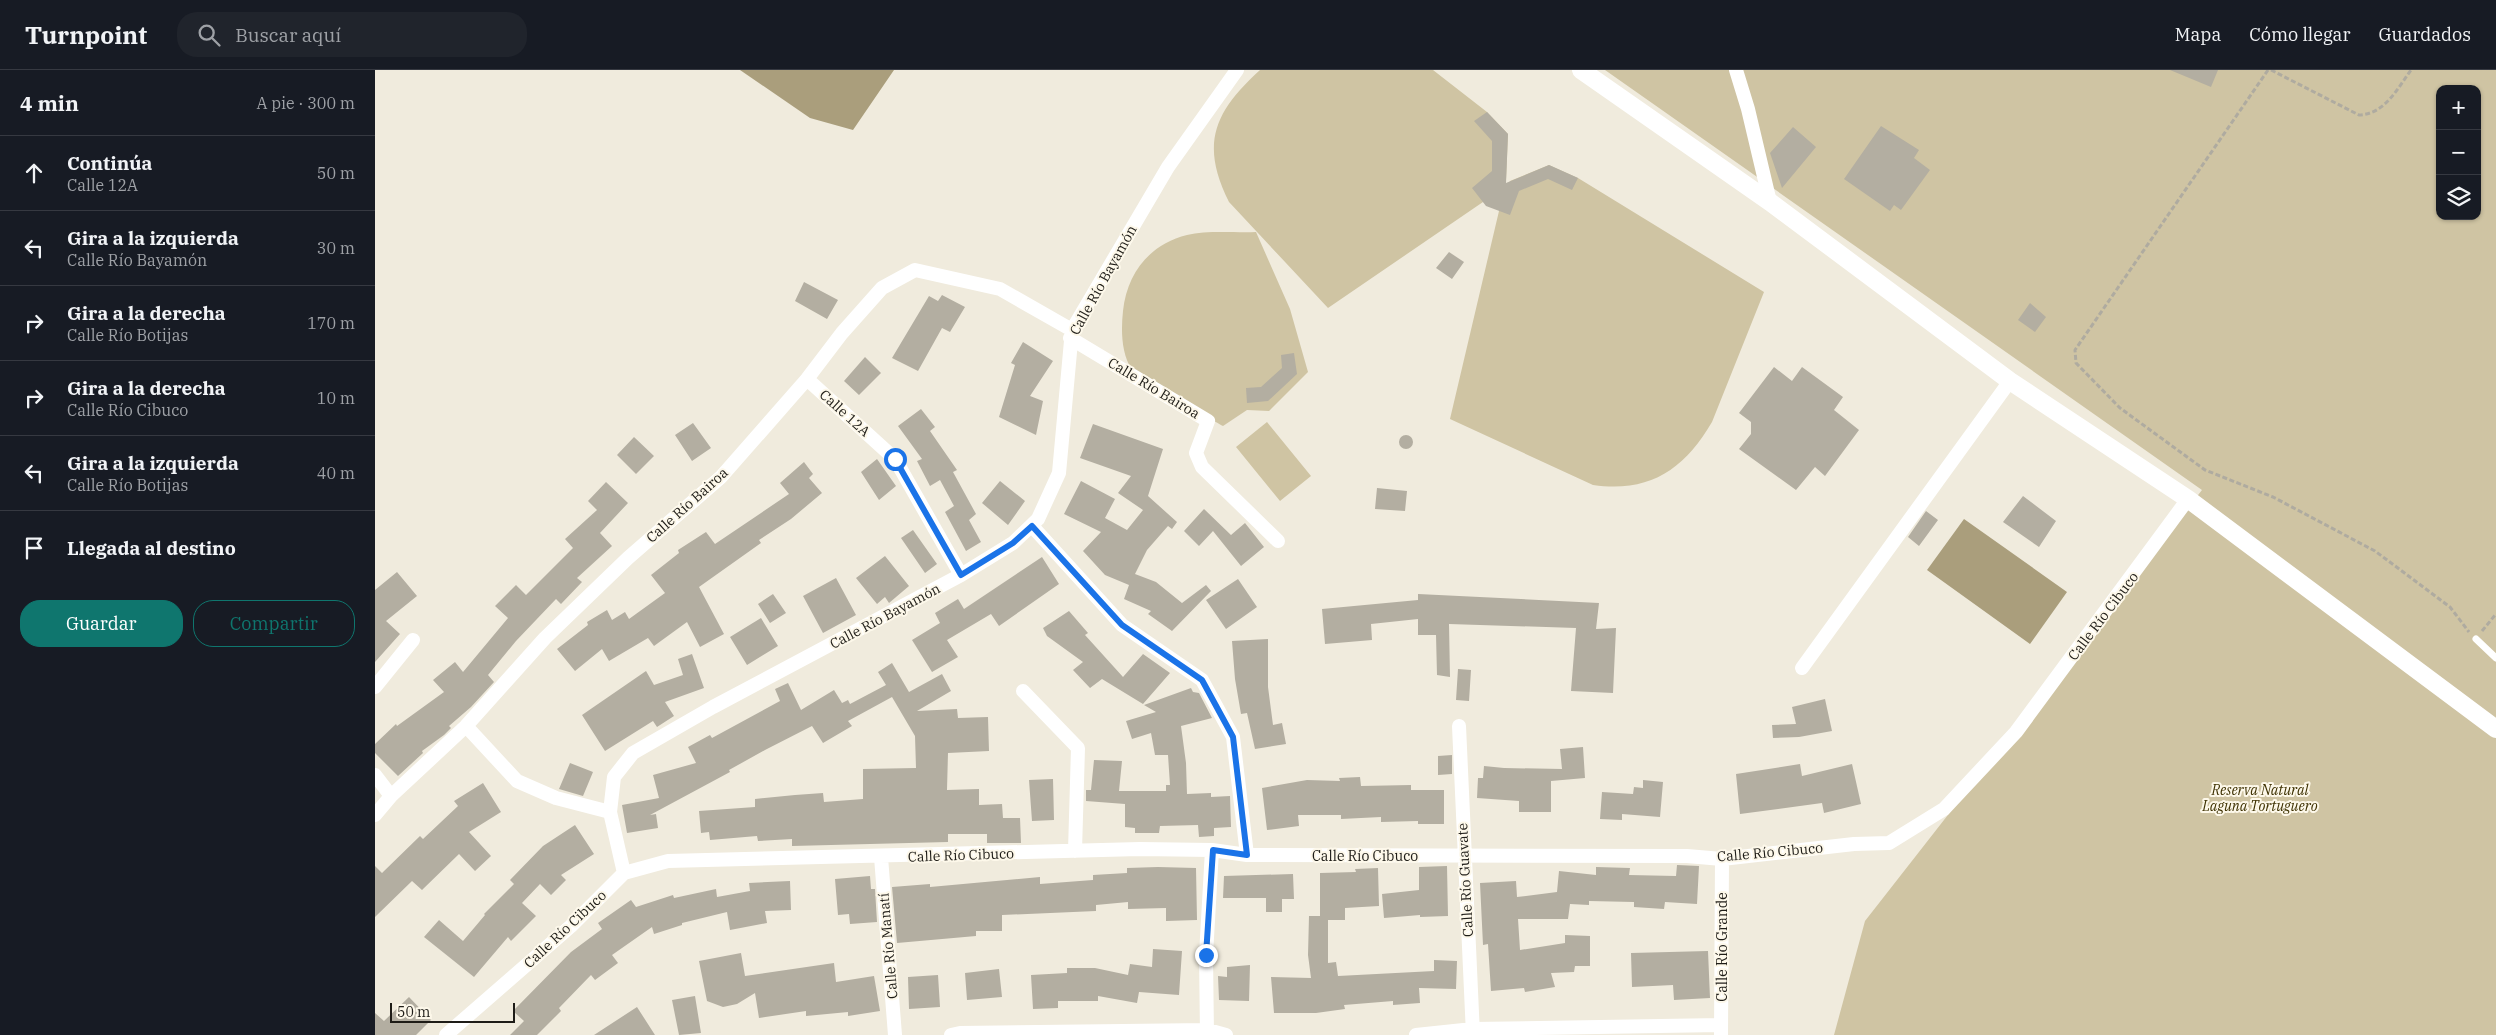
<!DOCTYPE html>
<html lang="es">
<meta charset="utf-8">
<style>
:root{--surface:#171b24;--page:#20242c;--text:#f1f3f6;--muted:#9ea1a6;--line:#363941;--accent:#0f766e}
body{margin:0;font-family:"IBM Plex Serif",serif;background:var(--page);color:var(--text)}
.controls{position:absolute;right:15px;top:15px;display:grid;overflow:hidden;border-radius:10px;box-shadow:0 1px 4px #0004}
.controls button{width:45px;height:45px;display:grid;place-items:center;padding:0;border:0;border-bottom:1px solid var(--line);background:var(--surface);color:var(--text);font:25px sans-serif}
.scale{position:absolute;left:15px;bottom:12px;width:125px;box-sizing:border-box;padding-left:5px;border:2px solid #1e1c17;border-top:0;font-size:14px;line-height:18px;white-space:nowrap;color:#1e1c17;-webkit-text-stroke:4px #fdf8ea;paint-order:stroke}
.stop{position:absolute;width:15px;height:15px;margin:-11px;border:4px solid #1a73e8;border-radius:50%;background:#fff}
.stop.end{background:#1a73e8;border-color:#fff;box-shadow:0 1px 5px #0008}
.list{margin:0;padding:0;list-style:none}
h2{display:flex;justify-content:space-between;align-items:center;height:65px;margin:0;padding:0 20px;font-size:21px}
h2 small{font-size:16px;font-weight:400;color:var(--muted)}
.list li{display:grid;grid-template-columns:32px 1fr auto;gap:15px;align-items:center;box-sizing:border-box;height:75px;padding:0 20px;border-top:1px solid var(--line)}
.list b{display:block;font-size:19px;white-space:nowrap}
.list p{margin:0;font-size:16px;white-space:nowrap;color:var(--muted)}
.list em{font-size:16px;font-style:normal;color:var(--muted)}
.actions{display:flex;gap:10px;padding:15px 20px}
.actions a{flex:1;padding:11px 0;border:1px solid var(--accent);border-radius:20px;text-align:center;font-size:18px;color:var(--accent)}
.actions .main{background:var(--accent);color:#fff}
.icon{flex:none;width:28px;height:28px;fill:none;stroke:currentColor;stroke-width:2;stroke-linecap:round;stroke-linejoin:round}
.map{position:relative;flex:none;width:2121px;height:965px;overflow:hidden}
header{display:flex;align-items:center;gap:30px;box-sizing:border-box;height:70px;padding:0 25px;background:var(--surface);border-bottom:1px solid var(--line)}
header strong{font-size:24px}
nav{display:flex;gap:28px;margin-inline-start:auto;font-size:18px}
.search{width:350px;height:45px;background:var(--page);display:flex;align-items:center;gap:12px;box-sizing:border-box;padding:0 18px;border-radius:20px;color:var(--muted);font-size:19px}
main{display:flex}
aside{flex:1;background:var(--surface)}
.map>svg:first-child{display:block}
</style>
<header>
<strong>Turnpoint</strong>
<div class="search"><svg class="icon" aria-label="search" viewBox="0 0 24 24"><circle cx="10" cy="10" r="6"/><path d="M15 15l6 6"/></svg>Buscar aquí</div>
<nav><a>Mapa</a><a>Cómo llegar</a><a>Guardados</a></nav>
</header>
<main>
<aside>
<h2>4 min<small>A pie · 300 m</small></h2>
<ul class="list">
<li><svg class="icon" aria-label="ahead" viewBox="0 0 24 24"><path d="M12 20V5M6 11l6-6 6 6"/></svg><div><b>Continúa</b><p>Calle 12A</p></div><em>50 m</em></li>
<li><svg class="icon" aria-label="left" viewBox="0 0 24 24"><path d="M17 20v-9H6M10 6l-5 5 5 5"/></svg><div><b>Gira a la izquierda</b><p>Calle Río Bayamón</p></div><em>30 m</em></li>
<li><svg class="icon" aria-label="right" viewBox="0 0 24 24"><path d="M7 20v-9h11M14 6l5 5-5 5"/></svg><div><b>Gira a la derecha</b><p>Calle Río Botijas</p></div><em>170 m</em></li>
<li><svg class="icon" aria-label="right" viewBox="0 0 24 24"><path d="M7 20v-9h11M14 6l5 5-5 5"/></svg><div><b>Gira a la derecha</b><p>Calle Río Cibuco</p></div><em>10 m</em></li>
<li><svg class="icon" aria-label="left" viewBox="0 0 24 24"><path d="M17 20v-9H6M10 6l-5 5 5 5"/></svg><div><b>Gira a la izquierda</b><p>Calle Río Botijas</p></div><em>40 m</em></li>
<li><svg class="icon" aria-label="arrive" viewBox="0 0 24 24"><path d="M6 21V4h12l-3 4 3 4H6"/></svg><div><b>Llegada al destino</b></div></li>
</ul>
<div class="actions"><a class="main">Guardar</a><a>Compartir</a></div>
</aside>
<div class="map">
<svg width="2121" height="965" viewBox="0 0 2121 965">
<rect width="100%" height="100%" fill="#f0ebdd"/>
<path fill="#cfc4a3" fill-rule="evenodd" d="M885,0H1058L1112,42L1133,64L1131,110L1108,132L953,238L854,132C825,74 839,42 885,0Z
M1230,0H2121V965H1459L1490,851L1827,420ZM2065,19H2102V146H2065Z
M1174,95L1203,108L1389,222L1337,352C1309,400 1274,423 1218,415L1075,349L1124,141L1135,111Z
M881,162L915,239L933,302L894,341L872,340L848,356C835,348 761,308 757,300C746,283 746,260 748,241C752,203 775,174 812,165C832,160 861,163 881,162Z
M892,352L936,406L905,431L861,377Z"/>
<path fill="#aa9e7c" d="M365,0H519L478,60L435,48Z
M1589,449L1692,522L1655,574L1552,500Z"/>
<path fill="#b3aea1" d="M1795,0H1843L1836,17Z
M1112,42L1133,64L1131,113L1174,95L1203,108L1197,120L1173,109L1144,121L1135,145L1111,136L1097,118L1117,101V71L1099,51Z
M1506,56L1544,80L1539,88L1555,100L1526,140L1519,135L1515,141L1469,109Z
M1418,57L1441,77L1407,118L1395,83Z
M1074,182L1089,192L1077,209L1061,198Z
M429,212L463,230L452,249L420,231Z
M567,225L590,237L575,262L567,258L543,301L517,288L554,226L563,231Z
M1655,233L1671,247L1660,262L1643,250Z
M648,272L678,291L655,326L668,331L661,365L624,347L640,295L636,293Z
M919,283L922,304L893,331L872,333L871,318L886,317L907,298L906,285Z
M490,287L506,303L484,325L469,311Z
M1399,297L1417,311L1427,297L1468,327L1459,340L1484,360L1450,406L1440,397L1421,420L1364,379L1376,364V352L1364,343Z
M546,339L560,357L555,361L582,400L578,402L601,444L594,450L606,472L591,481L570,442L579,436L565,410L555,416L542,391L547,389L523,356Z
M318,353L336,378L317,391L300,365Z
M718,354L788,379L773,426L802,452L797,459L793,456L772,480L760,504L781,512L807,533L831,515L836,521L797,561L773,544L776,541L749,529L754,515L730,505L708,481L726,462L689,444L706,411L740,429L730,448L752,460L768,440L743,423L756,406L705,388Z
M1024 372a7 7 0 1 1 14 0a7 7 0 1 1-14 0Z
M259,367L279,386L261,404L242,385Z
M502,389L521,416L504,430L486,402Z
M429,392L438,404L434,408L447,423L416,449L384,470L386,473L324,517L349,564L325,577L312,552L279,576L273,568L234,591L227,579L200,601L182,579L213,555L212,552L232,540L237,550L250,542L254,549L290,523L276,505L304,483L303,480L331,462L340,474L414,424L405,413Z
M625,411L650,431L633,455L607,433Z
M231,412L253,433L225,463L237,476L202,508L207,512L186,534L181,529L141,571L113,605L119,612L96,637L74,656L76,658L69,665L47,681L48,683L23,706L0,683V674L21,654L22,656L69,622L58,610L80,592L88,602L133,548L120,536L141,515L151,525L198,478L190,469L222,440L213,431Z
M1002,418L1032,421L1030,441L1000,439Z
M1648,426L1681,451L1664,477L1628,452Z
M829,439L856,465L870,453L889,477L866,496L838,461L824,476L809,461Z
M1551,441L1563,450L1544,476L1533,467Z
M538,460L562,494L550,503L526,468Z
M510,486L534,516L514,533L510,527L502,534L481,508Z
M667,487L684,514L624,556L616,544L572,570L583,587L557,602L537,570L565,553L560,543L583,529L589,539Z
M22,502L42,526L11,551L25,564L0,592V520Z
M461,508L481,545L448,563L428,526Z
M863,509L882,537L851,559L831,530Z
M398,524L411,543L395,553L383,534Z
M1043,524L1224,533L1221,559L1241,558L1238,623L1196,621L1201,558L1074,554L1075,607L1062,605L1061,565H1043V549L996,554L997,570L950,574L947,539L1043,530Z
M694,541L713,563L710,565L748,607L768,584L795,603L768,634L727,609L715,618L698,600L708,592L672,566L668,558Z
M386,548L403,576L372,595L355,567Z
M893,569V617L898,655L907,653L911,674L880,679L872,643L866,644L860,609L857,571Z
M317,584L329,618L290,632L299,646L282,657L278,651L230,681L207,645L271,601L279,615L308,605L303,589Z
M517,593L534,622L567,604L576,621L542,641L582,639L583,648L613,647L614,681L573,683L572,720L604,719V735L627,734L628,748H645L646,773H612V764H573V772L417,776V769L383,771L382,766L335,770L334,762L326,763L324,741L380,737V729L420,725L448,723L449,732L488,729V699L541,698L540,666L517,627L473,651L477,656L448,673L437,656L390,680L354,700L355,702L275,745L281,744L283,758L252,763L247,735L284,728L278,705L321,693L313,677L335,665L337,668L405,631L400,619L413,613L426,640L459,620L467,633L473,630L475,634L511,615L503,602Z
M1083,599L1096,600L1094,631L1081,630Z
M816,618L818,622L824,623L837,648L806,656L811,693L812,724L836,723V727L855,726L856,757L839,758V766L824,767L823,755L785,756L784,763H760V758L750,757V734L711,731V720H716L719,690L747,691L744,721H791V715H795L793,685H780L776,663L757,669L751,651L781,642L769,635Z
M1450,629L1457,661L1424,667L1398,668L1397,655L1421,654L1417,637Z
M1208,677L1210,708L1176,711V742H1144V731L1102,728L1103,708H1108L1109,696L1129,698L1187,699L1185,679Z
M1077,685V704L1063,705V686Z
M195,693L218,702L208,726L184,719Z
M1425,694L1427,706L1477,694L1486,734L1449,743L1447,733L1365,744L1361,704Z
M985,707L986,716L1036,715V720H1069V754H1043V751L1006,752V747L966,749V745H923L924,756L892,760L887,718L932,710L965,711L964,708Z
M678,709L679,750L657,751L654,710Z
M1268,710L1288,712L1285,747L1247,744V750L1225,749L1227,722L1258,724L1259,717L1268,718Z
M108,713L126,742L94,762L116,786L100,801L84,784L47,820L37,811L0,847V796L7,803L45,766L48,769L83,736L79,731Z
M200,755L219,784L186,805L191,810L176,825L165,814L147,833L161,846L136,871L133,867L99,907L49,867L64,850L88,871L110,845L109,844L139,814L135,810L168,776Z
M1302,795L1324,796L1322,834L1290,832L1289,839L1259,837V832L1214,831V835L1195,834L1193,849H1143L1145,880L1190,873V865L1215,866V896H1200L1199,902L1176,903L1180,917L1150,922L1149,918L1116,921L1113,874L1108,875L1105,813L1141,811L1142,827L1182,822L1184,801L1221,805V797L1255,798L1254,805L1301,806Z
M1072,796L1073,846L1045,847V845L1009,848L1007,824L1044,820V797Z
M783,797L821,798L822,850L791,851V838L753,839V832L721,835V841L627,845V861H601V866L522,873L517,817L555,814V817L665,807V814L718,810V805L752,803V798Z
M1003,798L1004,836L970,838V850H953V893L961,892L963,906L1059,901V890L1082,891L1081,919L1044,918L1045,933L1018,935V931L969,935L970,939L941,943H899L896,907L936,908L933,885L934,846H945V803L981,802L980,799Z
M918,804L919,829H907V842H891V828H848L849,806Z
M495,806L496,819H500L502,852L475,854L474,844L463,845L460,809Z
M415,811L416,840L390,841L392,853L355,860L352,842L307,853V855L279,864L277,857L237,885L243,893L220,910L216,905L184,938L186,941L162,965H135L149,951L138,941L196,882L227,859L223,853L256,830L261,837L298,825L299,828L341,819L342,827L375,821L374,813Z
M778,879L807,881L804,925L764,922L762,933L723,926V931H683V938L658,939L656,905L692,903V898H720L753,905L755,894L777,897Z
M1333,881L1335,928L1299,930L1298,915L1257,917L1256,883Z
M366,883L370,906L459,893L461,912L499,906L505,941L473,946V942L431,946V941L384,948L380,923L362,934L348,937L332,931L324,891Z
M875,895L874,931L844,930L843,906L852,907V897Z
M624,899L627,927L592,930L590,903Z
M563,905L565,937L534,939L533,907Z
M320,926L326,963L304,965L297,930Z
M34,927L56,950L41,965H0V943L9,951Z
M262,937L280,965H219Z"/>
<g fill="none" stroke-linecap="round" stroke-linejoin="round">
<path stroke="#afaba0" stroke-width="3" stroke-dasharray="5 2.5" stroke-linecap="butt" d="M1893,0L1700,280L1701,293L1745,338L1830,400L1898,427L2000,481L2075,537L2094,562
M1896,0L1984,45C2010,44 2022,19 2036,0
M2107,561L2121,544"/>
<path stroke="#fff" stroke-width="7" d="M2101,569L2121,588"/>
<path stroke="#fff" stroke-width="14" d="M1361,0L1373,39L1395,132
M695,268L833,351L821,383L827,397L903,471
M432,309L520,389L586,505
M657,456L747,555L827,610L858,667L872,785
M1427,598L1635,311
M0,617L38,570
M648,621L703,678L700,781
M91,656L142,711L181,728L235,742
M1084,656L1098,965
M0,705L16,726
M0,745L16,726L91,656L170,568L253,488L346,407L432,309L467,263L507,218L540,200L625,219L697,260
M506,787L520,965
M249,803L235,742L239,707L258,683L338,637L586,505L638,473L663,449L684,403L697,260L793,97L862,0
M71,965L196,856L249,803L293,791L765,779L837,780L872,785L1312,786L1347,789L1479,774L1514,773L1569,739L1641,662L1813,429
M576,965L585,963L833,960L851,965
M832,965L831,885L837,780
M1041,965L1098,959L1346,955
M1346,965L1347,789"/>
<path stroke="#fff" stroke-width="18" d="M1206,0L1395,132L1635,311L1813,429L2121,659"/>
</g>
<g fill="none" stroke-linecap="round" stroke-linejoin="round">
<path stroke="#1a73e8" stroke-width="6" d="M520,389L586,505L638,473L657,456L747,555L827,610L858,667L872,785L838,780L831,885"/>
</g>
<g text-anchor="middle" stroke-width="4" stroke-linejoin="round" paint-order="stroke">
<g font-size="14" fill="#1e1c17" stroke="#fdf8ea">
<text transform="translate(728 210) rotate(-61)" y="5">Calle Río Bayamón</text>
<text transform="translate(779 318) rotate(31)" y="5">Calle Río Bairoa</text>
<text transform="translate(470 343) rotate(42)" y="5">Calle 12A</text>
<text transform="translate(312 435) rotate(-42)" y="5">Calle Río Bairoa</text>
<text transform="translate(510 546) rotate(-28)" y="5">Calle Río Bayamón</text>
<text transform="translate(1728 546) rotate(-53)" y="5">Calle Río Cibuco</text>
<text transform="translate(1395 782) rotate(-5)" y="5">Calle Río Cibuco</text>
<text transform="translate(586 785) rotate(-2)" y="5">Calle Río Cibuco</text>
<text x="990" y="791">Calle Río Cibuco</text>
<text transform="translate(1090 810) rotate(-93)" y="5">Calle Río Guavate</text>
<text transform="translate(190 859) rotate(-43)" y="5">Calle Río Cibuco</text>
<text transform="translate(513 876) rotate(-95)" y="5">Calle Río Manatí</text>
<text transform="translate(1347 877) rotate(-90)" y="5">Calle Río Grande</text>
</g>
<g font-size="14" font-style="italic" fill="#3e3102" stroke="#fdf8ea">
<text x="1885" y="725">Reserva Natural<tspan x="1885" dy="16">Laguna Tortuguero</tspan></text>
</g>
</g>
</svg>
<div class="controls">
<button>+</button>
<button>−</button>
<button><svg class="icon" aria-label="layers" viewBox="0 0 24 24"><path d="M12 4l9 5-9 5-9-5zM3 14l9 5 9-5"/></svg></button>
</div>
<div class="scale">50 m</div>
<div class="stop" style="left:520px;top:389px"></div>
<div class="stop end" style="left:831px;top:885px"></div>
</div>
</main>
